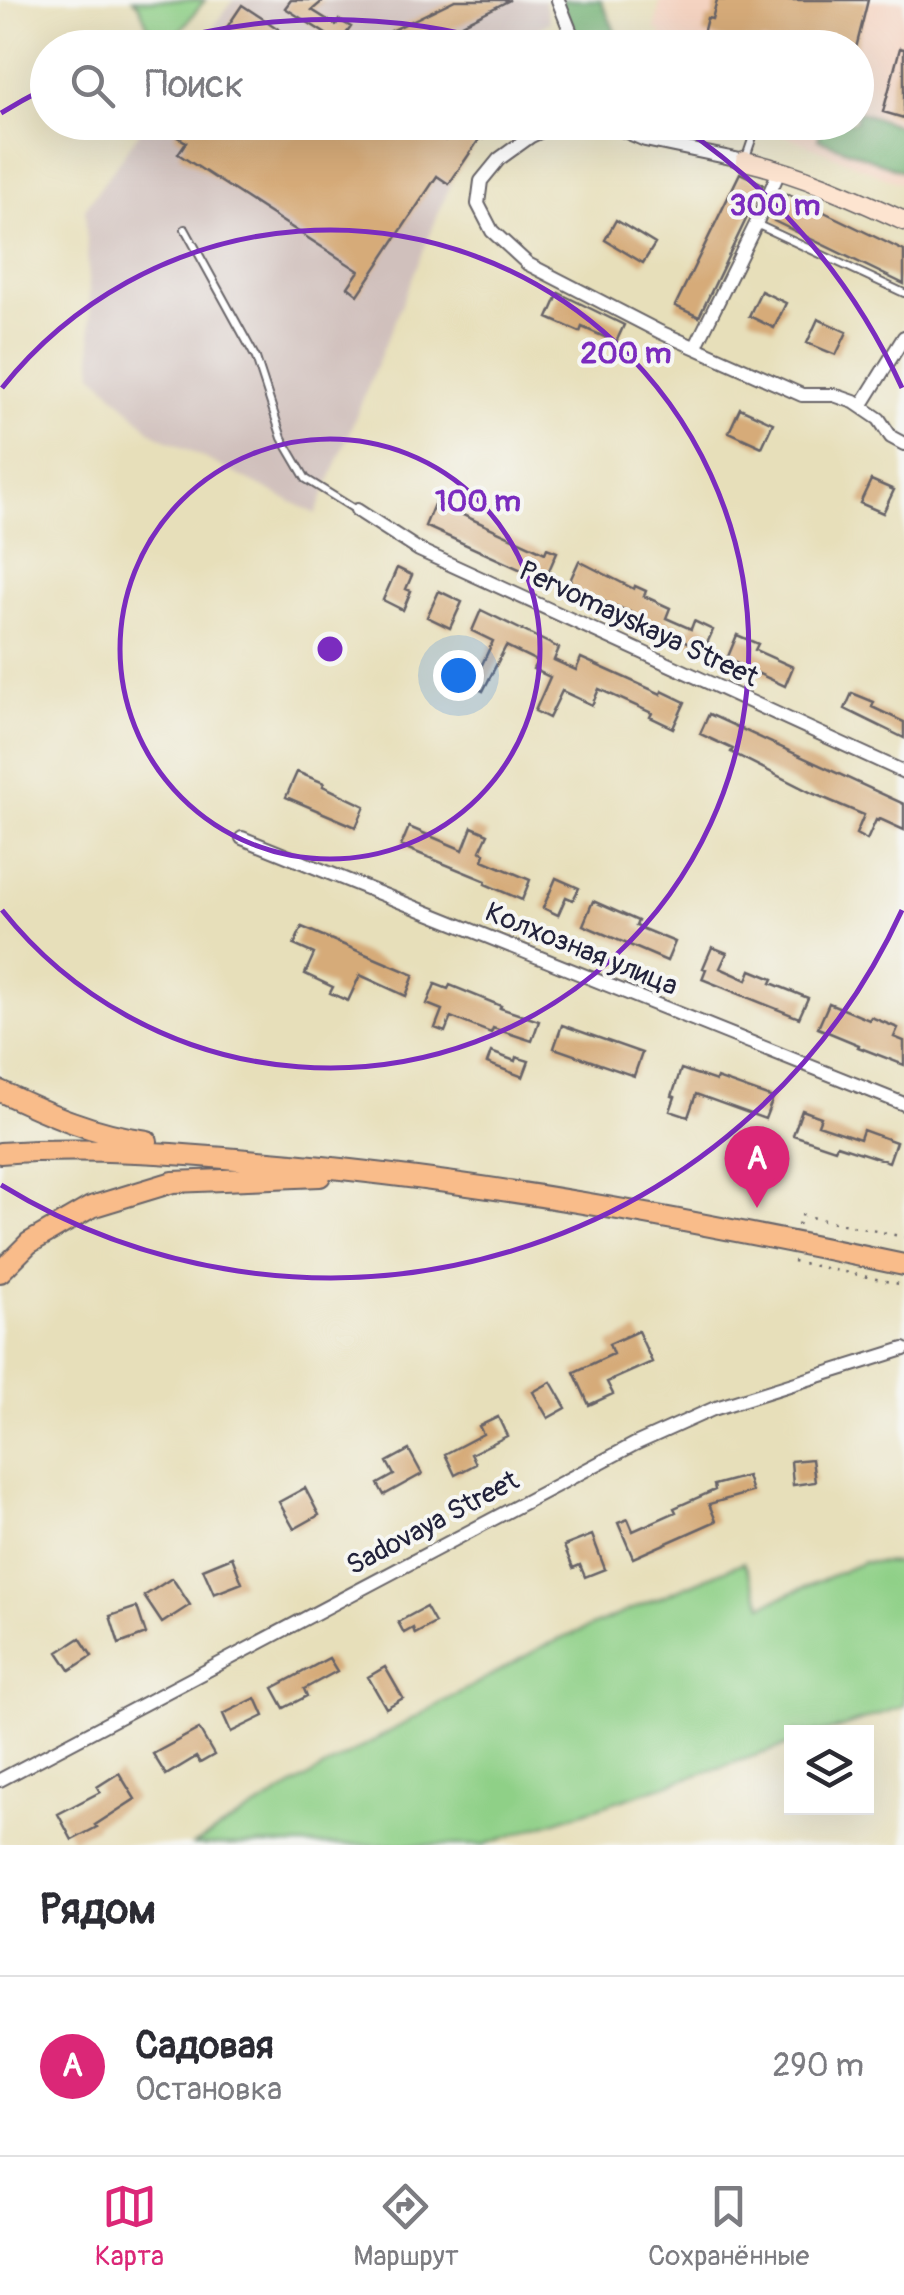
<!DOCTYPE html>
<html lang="ru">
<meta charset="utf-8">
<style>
:root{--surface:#fff;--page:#f2f2f3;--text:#2b2b33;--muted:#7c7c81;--line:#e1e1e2;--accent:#db2777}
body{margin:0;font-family:Pangolin,sans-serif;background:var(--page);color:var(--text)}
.controls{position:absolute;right:30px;bottom:30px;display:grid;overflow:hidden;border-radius:0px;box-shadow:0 10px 40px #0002}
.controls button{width:90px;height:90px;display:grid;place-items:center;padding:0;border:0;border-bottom:2px solid var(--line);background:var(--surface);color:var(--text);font:50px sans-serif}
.you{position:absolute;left:458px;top:675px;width:35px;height:35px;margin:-25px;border:8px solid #fff;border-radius:50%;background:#1a73e8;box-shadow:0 0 0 15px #1a73e833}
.badge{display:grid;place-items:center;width:65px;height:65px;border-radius:50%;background:var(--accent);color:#fff;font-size:32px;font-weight:700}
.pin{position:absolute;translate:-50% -82px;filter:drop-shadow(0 2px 5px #0008)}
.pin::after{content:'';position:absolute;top:52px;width:35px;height:30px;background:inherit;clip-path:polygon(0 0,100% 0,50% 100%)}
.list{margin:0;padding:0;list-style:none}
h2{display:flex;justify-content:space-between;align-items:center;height:130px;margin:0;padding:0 40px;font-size:42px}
h2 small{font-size:32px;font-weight:400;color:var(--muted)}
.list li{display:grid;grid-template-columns:65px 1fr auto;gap:30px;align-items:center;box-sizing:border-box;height:180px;padding:0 40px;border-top:2px solid var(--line)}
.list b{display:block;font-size:38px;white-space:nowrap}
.list p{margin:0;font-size:32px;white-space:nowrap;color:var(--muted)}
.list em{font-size:32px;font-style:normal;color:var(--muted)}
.icon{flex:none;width:55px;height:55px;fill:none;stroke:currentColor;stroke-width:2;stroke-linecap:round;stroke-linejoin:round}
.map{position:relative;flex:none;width:904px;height:1845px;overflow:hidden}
.search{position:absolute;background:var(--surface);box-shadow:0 10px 40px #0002;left:30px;right:30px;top:30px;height:110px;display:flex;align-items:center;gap:25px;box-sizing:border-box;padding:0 35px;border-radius:55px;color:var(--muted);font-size:38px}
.sheet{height:310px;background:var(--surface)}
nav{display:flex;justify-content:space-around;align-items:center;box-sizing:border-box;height:140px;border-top:2px solid var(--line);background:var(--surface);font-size:28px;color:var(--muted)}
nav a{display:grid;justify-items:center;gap:5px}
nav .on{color:var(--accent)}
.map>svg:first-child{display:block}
</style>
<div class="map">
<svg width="904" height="1845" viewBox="0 0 904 1845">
<rect width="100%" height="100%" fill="#f6f6f2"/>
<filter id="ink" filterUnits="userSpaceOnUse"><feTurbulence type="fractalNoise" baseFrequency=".01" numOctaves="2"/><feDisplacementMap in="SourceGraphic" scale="20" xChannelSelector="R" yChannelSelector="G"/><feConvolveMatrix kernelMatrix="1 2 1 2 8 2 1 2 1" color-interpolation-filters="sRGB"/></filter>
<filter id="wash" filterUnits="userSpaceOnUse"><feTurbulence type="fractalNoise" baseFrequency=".0048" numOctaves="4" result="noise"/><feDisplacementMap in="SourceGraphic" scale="40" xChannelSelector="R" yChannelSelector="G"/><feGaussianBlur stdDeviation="2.25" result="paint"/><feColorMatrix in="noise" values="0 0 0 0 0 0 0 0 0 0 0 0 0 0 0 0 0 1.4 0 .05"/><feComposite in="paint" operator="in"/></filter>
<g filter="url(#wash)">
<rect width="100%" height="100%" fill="#e7dfba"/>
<path fill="#f4d3c1" d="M660,0H904V185L755,123L856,122V48L658,47L661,31L655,29Z"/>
<path fill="#d0c0bc" d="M233,0H544L550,22L506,47L199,48Z
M146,123H479L464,151L316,514L153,433L93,373L85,209Z"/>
<path fill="#8fd087" stroke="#587961" stroke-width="2.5" d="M133,0H205L167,47L157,48L139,5Z
M744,1562L763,1605L864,1562L904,1563V1706L827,1732H792L791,1744L483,1845H193L317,1772L542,1647Z"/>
<path fill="#73b274" stroke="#4a6a58" stroke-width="2.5" d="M560,0H601L622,47H581Z
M857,111L904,128V172L818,139L824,123L856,122Z"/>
<g id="blocks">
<path fill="#d6ab79" d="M291,0H324L312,10L336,25L339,20L351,27L346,34L367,48H322L329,36L285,8Z
M455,0H510L414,48H399L391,31Z
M717,0H868L856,48H785L762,41L760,48H753L703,34L707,18L712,19Z
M242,5L265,20L306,48H213Z
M900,48L904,49V118L883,112Z
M182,122H418L445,140L451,132L456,136L463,122H491L483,139L480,138L449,184L437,176L358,295L348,287L359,271L178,154L186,142L174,135Z
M740,173L763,184L699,317L675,306Z
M787,194L904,251V284L774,221Z
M616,220L655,244L643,263L605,240Z
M761,291L786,303L774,328L749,316Z
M559,293L624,325L616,342L582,327L580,332L548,318Z
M818,319L847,332L836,355L807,343Z
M740,408L773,423L762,447L729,432Z
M871,480L894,490L883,513L860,503Z
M435,502L545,553L547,548L557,552L547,575L531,567L528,573L425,526Z
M579,561L634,589L635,586L646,591L644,596L670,608L666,618L691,629L694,621L713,630L704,650L638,618L640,616L567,587Z
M397,568L412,575L406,589L411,591L403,610L383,600Z
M439,591L462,602L450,628L427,617Z
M481,610L559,648L554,660L576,670L581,658L661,694L662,691L685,702L673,728L650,717L652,713L599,689L592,705L562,691L549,718L535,711L550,677L533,669L537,661L506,646L483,691L472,686L493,641L472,631Z
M737,635L758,644L755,650L793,667L785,686L727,659Z
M852,693L874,702L872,707L904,722V738L845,709Z
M709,714L904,804V830L880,819L878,821L876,820L867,840L856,834L864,815L812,793L731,752L733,749L700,734Z
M297,772L324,783L323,786L365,806L356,827L286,797Z
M409,827L463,850L472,827L488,834L480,851L485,854L483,860L530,880L522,900L485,884L486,881L401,846Z
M556,878L579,888L573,900L566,897L558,915L543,908Z
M593,901L638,921L636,926L675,942L667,961L583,925Z
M302,927L414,975L406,996L360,975L348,1001L330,993L333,987L305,974L314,954L294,945Z
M712,947L727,953L720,968L747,980L751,970L773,979L771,983L808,998L799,1018L702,979L706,969L703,968Z
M435,984L448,989L450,985L501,1006L500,1008L539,1021L532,1041L493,1028L491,1033L451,1017L445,1032L435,1028L442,1010L427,1004Z
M829,1003L869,1020L871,1017L898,1028L894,1037L904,1041V1065L858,1047L859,1045L818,1028Z
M562,1025L642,1053L634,1076L554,1048Z
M491,1052L515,1061L516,1057L529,1061L523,1077L487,1063Z
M681,1069L716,1081L717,1078L773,1098L765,1119L696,1094L688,1117L670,1111L675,1097L672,1096Z
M802,1110L821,1117L818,1125L860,1139L863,1130L896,1142L889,1162L837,1145L835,1149L793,1135Z
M638,1331L652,1362L607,1382L613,1394L589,1405L574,1372L613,1354L609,1344Z
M551,1382L566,1408L548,1418L533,1392Z
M498,1417L507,1436L471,1454L476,1464L455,1475L445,1454L483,1434L479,1426Z
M409,1450L422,1474L384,1495L378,1484L394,1475L387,1462Z
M812,1459L815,1482L793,1485L791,1461Z
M747,1476L752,1492L709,1504L716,1521L633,1558L618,1523L628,1519L633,1531L676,1512L674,1508L715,1490L714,1485Z
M305,1488L319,1515L294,1529L279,1502Z
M592,1535L605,1569L585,1577L580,1565L573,1568L564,1546Z
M232,1557L242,1583L214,1594L203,1569Z
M172,1578L190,1605L162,1623L144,1596Z
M137,1607L146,1634L119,1644L110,1616Z
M426,1607L435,1623L415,1634L413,1628L404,1633L398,1622Z
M80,1638L92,1656L70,1670L58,1652Z
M329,1658L337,1671L304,1689L307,1696L284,1708L273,1688Z
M385,1667L403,1698L386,1708L368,1677Z
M256,1698L264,1716L231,1732L223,1714Z
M199,1729L214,1755L200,1763L196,1757L166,1775L153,1754Z
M119,1773L135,1799L95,1825L97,1827L72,1840L58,1814L100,1792L97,1787Z"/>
</g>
</g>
<g filter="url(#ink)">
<use href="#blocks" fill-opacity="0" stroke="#676467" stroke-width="2.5"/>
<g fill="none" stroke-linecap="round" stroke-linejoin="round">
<defs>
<path id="lane" d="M745,160L758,122
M756,224L904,293
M185,229L256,358L282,438L306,479L356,510"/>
<path id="street" d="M558,0L577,48
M560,122L531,136L499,159L481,181L478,204L492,231L528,264L660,332L802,395H834L854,402L879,419L891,437L904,444
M603,122L645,140L745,161
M696,346L756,224L780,169
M861,406L904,337
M357,510L419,550L904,772
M242,838L904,1104
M0,1780L635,1444L713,1409L904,1349"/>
<path id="secondary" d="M745,161C801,174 852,197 904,221"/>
<path id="primary" d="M0,1091C48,1114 94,1134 147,1141
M0,1153C86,1147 172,1153 258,1161C476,1179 690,1220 904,1265
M0,1272L29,1243L91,1207L173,1182L320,1176"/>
</defs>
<use href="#lane" stroke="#676467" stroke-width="10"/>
<use href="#street" stroke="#676467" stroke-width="16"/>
<use href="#secondary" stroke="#676467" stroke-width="21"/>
<use href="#primary" stroke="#676467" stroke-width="24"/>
<path stroke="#676467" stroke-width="2.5" stroke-dasharray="2.5 8" stroke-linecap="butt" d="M798,1225L801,1215L904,1237
M793,1261L904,1285"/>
<use href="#lane" stroke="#fff" stroke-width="6"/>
<use href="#street" stroke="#fff" stroke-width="12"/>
<use href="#secondary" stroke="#fde4d0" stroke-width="18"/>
<use href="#primary" stroke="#f9bc8a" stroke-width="20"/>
</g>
</g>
<g fill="none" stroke="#7b2cbf" stroke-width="5">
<circle cx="330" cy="649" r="210"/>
<path d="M2 388A419 419 0 1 1 2 910"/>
<path d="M902 910A629 629 0 0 1 1 1185M1 113A629 629 0 0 1 44 89M146 47A629 629 0 0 1 514 47M677 124A629 629 0 0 1 902 388"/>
</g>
<g text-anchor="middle" stroke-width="8" stroke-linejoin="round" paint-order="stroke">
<g font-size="28" fill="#22223b" stroke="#f6f6f2">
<text transform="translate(639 623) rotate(25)" y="10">Pervomayskaya Street</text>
<text transform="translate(582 948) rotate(22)" y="10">Колхозная улица</text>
<text transform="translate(432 1522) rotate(-28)" y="10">Sadovaya Street</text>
</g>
</g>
<circle cx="330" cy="649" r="15" fill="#7b2cbf" stroke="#f6f6f2" stroke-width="5"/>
<g font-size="30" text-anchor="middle" font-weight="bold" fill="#7b2cbf" stroke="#f6f6f2" stroke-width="8" stroke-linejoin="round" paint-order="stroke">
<text x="775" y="215">300 m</text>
<text x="626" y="363">200 m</text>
<text x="478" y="511">100 m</text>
</g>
</svg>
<div class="controls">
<button><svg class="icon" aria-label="layers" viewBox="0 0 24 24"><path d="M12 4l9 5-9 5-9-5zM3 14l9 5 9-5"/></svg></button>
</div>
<div class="you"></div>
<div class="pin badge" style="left:757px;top:1208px">A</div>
<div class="search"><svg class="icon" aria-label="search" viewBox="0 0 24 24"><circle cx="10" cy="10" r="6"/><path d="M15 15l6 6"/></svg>Поиск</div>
</div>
<section class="sheet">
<h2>Рядом<small></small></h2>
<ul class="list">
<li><span class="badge">A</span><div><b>Садовая</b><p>Остановка</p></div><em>290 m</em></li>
</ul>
</section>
<nav>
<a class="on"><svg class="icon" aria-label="map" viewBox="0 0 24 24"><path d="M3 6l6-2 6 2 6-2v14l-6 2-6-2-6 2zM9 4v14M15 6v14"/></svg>Карта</a>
<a><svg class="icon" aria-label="directions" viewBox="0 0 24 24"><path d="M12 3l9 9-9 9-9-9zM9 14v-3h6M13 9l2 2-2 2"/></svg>Маршрут</a>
<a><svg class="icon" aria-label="saved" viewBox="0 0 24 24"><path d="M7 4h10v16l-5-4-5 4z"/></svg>Сохранённые</a>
</nav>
